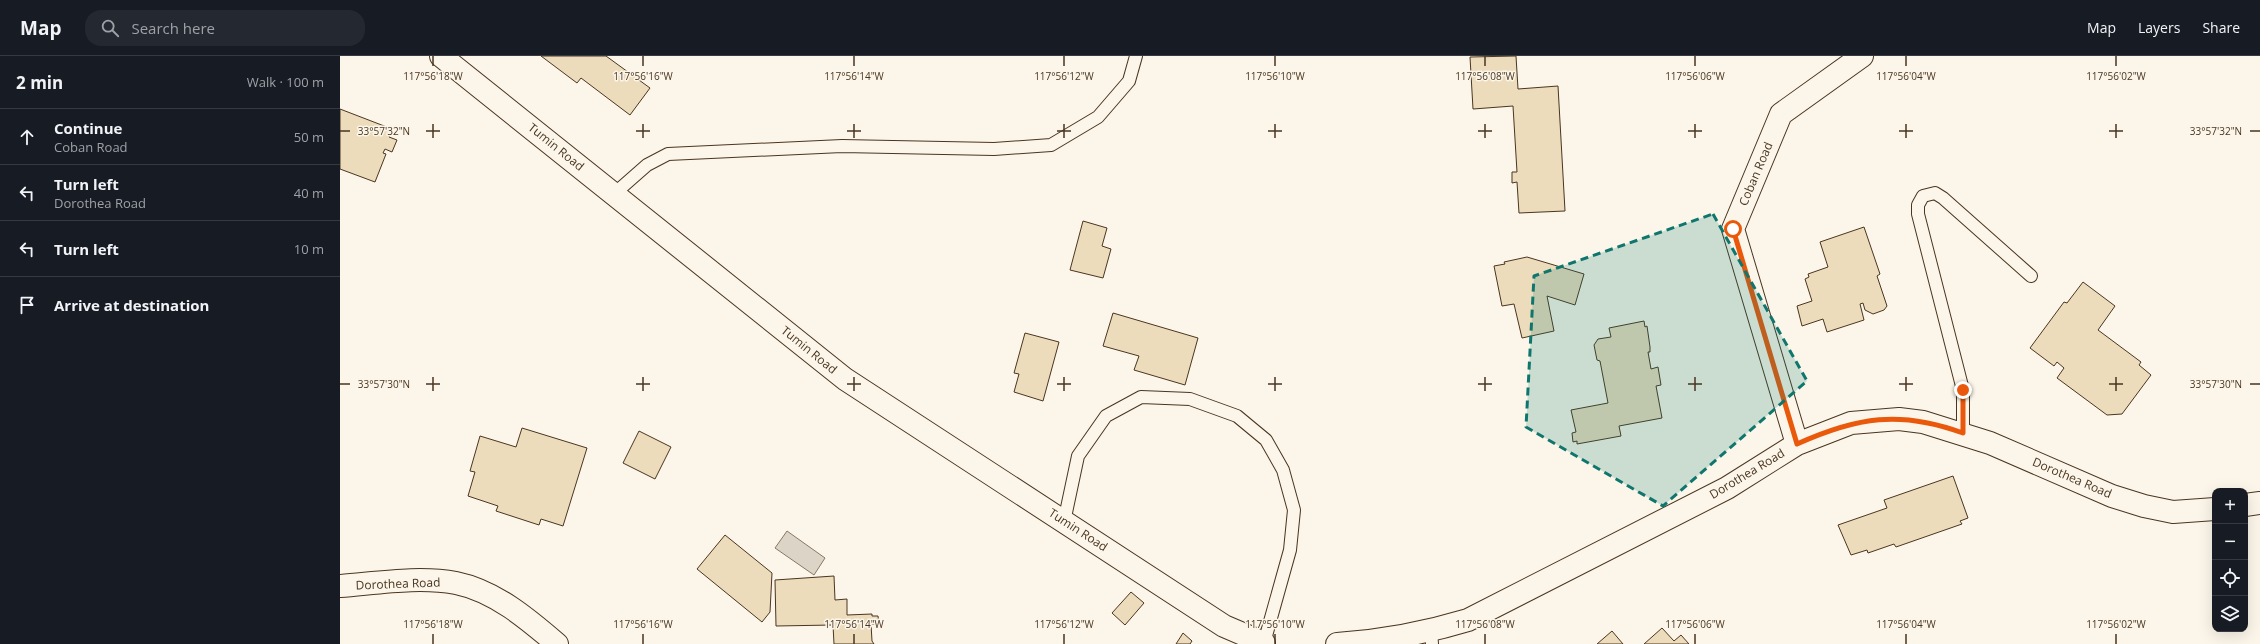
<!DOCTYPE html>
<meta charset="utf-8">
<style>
:root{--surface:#171b24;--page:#242831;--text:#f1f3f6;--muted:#9ea1a6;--line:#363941}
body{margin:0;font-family:"Open Sans",sans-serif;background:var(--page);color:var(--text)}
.controls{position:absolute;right:12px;bottom:12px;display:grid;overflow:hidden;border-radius:8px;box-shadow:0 4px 16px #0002}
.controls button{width:36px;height:36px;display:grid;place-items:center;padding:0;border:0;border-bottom:1px solid var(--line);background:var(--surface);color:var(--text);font:20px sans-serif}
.stop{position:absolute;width:12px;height:12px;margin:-9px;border:3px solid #ea580c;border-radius:50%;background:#fff}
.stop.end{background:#ea580c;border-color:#fff;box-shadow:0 1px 4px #0008}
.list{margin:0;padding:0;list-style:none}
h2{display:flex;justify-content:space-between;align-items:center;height:52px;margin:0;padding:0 16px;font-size:17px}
h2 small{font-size:13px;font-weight:400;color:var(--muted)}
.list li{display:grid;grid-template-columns:26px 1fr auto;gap:12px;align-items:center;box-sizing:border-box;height:56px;padding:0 16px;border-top:1px solid var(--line)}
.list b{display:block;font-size:15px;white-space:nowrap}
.list p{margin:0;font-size:13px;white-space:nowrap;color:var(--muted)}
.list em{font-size:13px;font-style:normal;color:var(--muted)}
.icon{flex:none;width:22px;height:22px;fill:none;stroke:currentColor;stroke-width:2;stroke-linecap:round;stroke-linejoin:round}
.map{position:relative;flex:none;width:1920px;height:588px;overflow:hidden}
header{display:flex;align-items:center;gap:24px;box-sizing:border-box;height:56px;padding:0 20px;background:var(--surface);border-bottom:1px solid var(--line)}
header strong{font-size:19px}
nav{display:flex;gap:22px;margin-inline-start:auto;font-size:14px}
.search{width:280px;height:36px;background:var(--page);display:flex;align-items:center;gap:10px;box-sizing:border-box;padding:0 14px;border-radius:16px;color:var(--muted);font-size:15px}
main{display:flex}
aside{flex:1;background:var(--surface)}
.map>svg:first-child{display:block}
</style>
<header>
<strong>Map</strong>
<div class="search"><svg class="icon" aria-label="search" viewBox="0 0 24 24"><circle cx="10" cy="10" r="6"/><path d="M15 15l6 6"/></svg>Search here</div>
<nav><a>Map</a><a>Layers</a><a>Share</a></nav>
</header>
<main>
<aside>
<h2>2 min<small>Walk · 100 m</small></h2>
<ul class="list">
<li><svg class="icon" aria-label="ahead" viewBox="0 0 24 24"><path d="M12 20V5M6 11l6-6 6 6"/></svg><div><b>Continue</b><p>Coban Road</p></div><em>50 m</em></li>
<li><svg class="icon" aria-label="left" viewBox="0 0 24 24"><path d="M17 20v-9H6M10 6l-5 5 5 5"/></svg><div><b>Turn left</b><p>Dorothea Road</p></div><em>40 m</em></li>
<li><svg class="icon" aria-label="left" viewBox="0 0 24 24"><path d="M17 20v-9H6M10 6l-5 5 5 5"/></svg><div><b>Turn left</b></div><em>10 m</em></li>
<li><svg class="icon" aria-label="arrive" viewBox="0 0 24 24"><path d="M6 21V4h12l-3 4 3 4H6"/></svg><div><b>Arrive at destination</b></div></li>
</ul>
</aside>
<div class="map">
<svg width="1920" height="588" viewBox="0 0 1920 588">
<rect width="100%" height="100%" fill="#fbf6e9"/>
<path fill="#dcd4c6" stroke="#887966" d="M447,475L485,502L474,519L435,492Z"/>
<path fill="#ecdcbc" stroke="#4a3520" d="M201,0H266L310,32L290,59L241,22L237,27Z
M1176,0L1178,33L1218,30L1225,155L1179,157L1177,126L1172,127V116H1177L1173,50L1133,53L1130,1Z
M0,53L52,73L49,81L57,84L52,96L45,93L43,97L46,98L35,126L0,113Z
M743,165L767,172L762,190L771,193L763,222L730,214Z
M1524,171L1540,218L1537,220L1547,250L1544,254L1533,258L1525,254L1523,247L1520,248L1524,264L1487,276L1483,263L1462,270L1457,250L1472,245L1465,223L1469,221L1468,218L1488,211L1480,186Z
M1187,201L1244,218L1235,249L1207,240L1214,275L1182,282L1174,248L1162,250L1154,210L1165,208L1164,206Z
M1743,226L1775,250L1758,274L1801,306L1799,309L1811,319L1782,358L1767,359L1717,322L1724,312L1717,306L1714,310L1690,292L1724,246L1727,247Z
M773,257L858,282L845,329L794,314L799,300L763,290Z
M1304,265L1305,271L1307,270L1310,291V296H1308L1311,313L1318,311L1321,329L1316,330L1322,362L1279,370L1281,380L1237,388V385L1233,386L1232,377L1236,376L1231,354L1268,347L1260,305L1257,304L1254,289L1258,283L1271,281L1269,272Z
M685,277L719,286L703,345L674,336L679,318L674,317Z
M182,372L247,392L223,470L201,463L199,469L156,455L158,450L128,440L135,416L130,415L140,380L176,391Z
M299,375L331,391L315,423L283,407Z
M1613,420L1628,462L1620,465L1622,468L1556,491L1554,488L1528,497L1527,494L1511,499L1498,469L1547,452L1544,444Z
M385,479L432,517L430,556L422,566L357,513Z
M494,520L495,544L507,543V559L532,558V560H538L539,568H531L532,585L534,588H494L493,569L436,570L435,524Z
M791,536L804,547L785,569L772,557Z
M1322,572L1334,585L1341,579L1349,588H1304Z
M1272,575L1283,588H1257Z
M843,577L852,585L850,588H836Z"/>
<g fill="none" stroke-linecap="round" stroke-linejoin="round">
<defs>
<path id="lane" d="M274,138L307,109L328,98L502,90L654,93L711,89L758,61L789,25L796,0
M1623,377V334L1578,158V149L1583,140L1595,137L1603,142L1691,220
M724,466L738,400L766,360L801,341L850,343L897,360L926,384L943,414L954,454L950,494L924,587
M1091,575L1092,588"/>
<path id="street" d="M101,0L505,323L884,570L924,587
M1457,388L1393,173L1441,58L1522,0
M1905,449L1920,447
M0,530C38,527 79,520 116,527C155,535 188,563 217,588
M997,588C1042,585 1085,577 1128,564L1387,432L1457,388L1511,367L1559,363L1583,366L1650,387L1772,440L1804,450L1833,456L1875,453"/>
</defs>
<use href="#lane" stroke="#4a3520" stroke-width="14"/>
<use href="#street" stroke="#4a3520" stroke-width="24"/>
<use href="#lane" stroke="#fbf6e9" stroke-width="12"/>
<use href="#street" stroke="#fbf6e9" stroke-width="22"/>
</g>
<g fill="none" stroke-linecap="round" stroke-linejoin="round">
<path stroke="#ea580c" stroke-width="5" d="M1393,173L1457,388C1517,361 1560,354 1623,377V334"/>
</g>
<path fill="#0f766e" fill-opacity="0.2" stroke="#0f766e" stroke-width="3" stroke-dasharray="8 5" stroke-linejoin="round" d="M1373,158L1467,325L1323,450L1186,371L1194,220Z"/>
<path fill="none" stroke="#4a3520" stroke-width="1.5" d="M93,0V10M303,0V10M514,0V10M724,0V10M935,0V10M1145,0V10M1355,0V10M1566,0V10M1776,0V10M93,68V82M303,68V82M514,68V82M724,68V82M935,68V82M1145,68V82M1355,68V82M1566,68V82M1776,68V82M0,75H10M86,75H100M296,75H310M507,75H521M717,75H731M928,75H942M1138,75H1152M1348,75H1362M1559,75H1573M1769,75H1783M1910,75H1920M93,321V335M303,321V335M514,321V335M724,321V335M935,321V335M1145,321V335M1355,321V335M1566,321V335M1776,321V335M0,328H10M86,328H100M296,328H310M507,328H521M717,328H731M928,328H942M1138,328H1152M1348,328H1362M1559,328H1573M1769,328H1783M1910,328H1920M93,578V588M303,578V588M514,578V588M724,578V588M935,578V588M1145,578V588M1355,578V588M1566,578V588M1776,578V588"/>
<g text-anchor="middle" stroke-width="3" stroke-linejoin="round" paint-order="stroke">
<g font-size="12" fill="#4a3520" stroke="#fbf6e9">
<text transform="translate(216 91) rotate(39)" y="4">Tumin Road</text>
<text transform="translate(1416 118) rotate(-67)" y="4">Coban Road</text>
<text transform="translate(469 294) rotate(39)" y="4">Tumin Road</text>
<text transform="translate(1407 418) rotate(-31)" y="4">Dorothea Road</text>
<text transform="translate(1732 422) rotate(23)" y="4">Dorothea Road</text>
<text transform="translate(738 474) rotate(33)" y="4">Tumin Road</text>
<text transform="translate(58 528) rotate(-2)" y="4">Dorothea Road</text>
</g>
</g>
<g font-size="10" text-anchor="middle" fill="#4a3520" stroke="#fbf6e9" stroke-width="3" stroke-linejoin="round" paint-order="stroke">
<text x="93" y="24">117°56'18"W</text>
<text x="303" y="24">117°56'16"W</text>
<text x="514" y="24">117°56'14"W</text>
<text x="724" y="24">117°56'12"W</text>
<text x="935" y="24">117°56'10"W</text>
<text x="1145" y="24">117°56'08"W</text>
<text x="1355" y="24">117°56'06"W</text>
<text x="1566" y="24">117°56'04"W</text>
<text x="1776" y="24">117°56'02"W</text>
<text x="44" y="79">33°57'32"N</text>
<text x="1876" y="79">33°57'32"N</text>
<text x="44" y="332">33°57'30"N</text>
<text x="1876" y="332">33°57'30"N</text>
<text x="93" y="572">117°56'18"W</text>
<text x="303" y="572">117°56'16"W</text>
<text x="514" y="572">117°56'14"W</text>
<text x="724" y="572">117°56'12"W</text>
<text x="935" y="572">117°56'10"W</text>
<text x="1145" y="572">117°56'08"W</text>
<text x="1355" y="572">117°56'06"W</text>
<text x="1566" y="572">117°56'04"W</text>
<text x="1776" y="572">117°56'02"W</text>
</g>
</svg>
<div class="controls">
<button>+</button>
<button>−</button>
<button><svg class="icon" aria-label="locate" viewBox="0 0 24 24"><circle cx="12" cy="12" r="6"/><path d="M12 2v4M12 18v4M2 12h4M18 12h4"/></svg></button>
<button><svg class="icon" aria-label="layers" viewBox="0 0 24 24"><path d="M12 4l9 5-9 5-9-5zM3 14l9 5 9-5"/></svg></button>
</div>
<div class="stop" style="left:1393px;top:173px"></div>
<div class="stop end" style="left:1623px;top:334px"></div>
</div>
</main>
